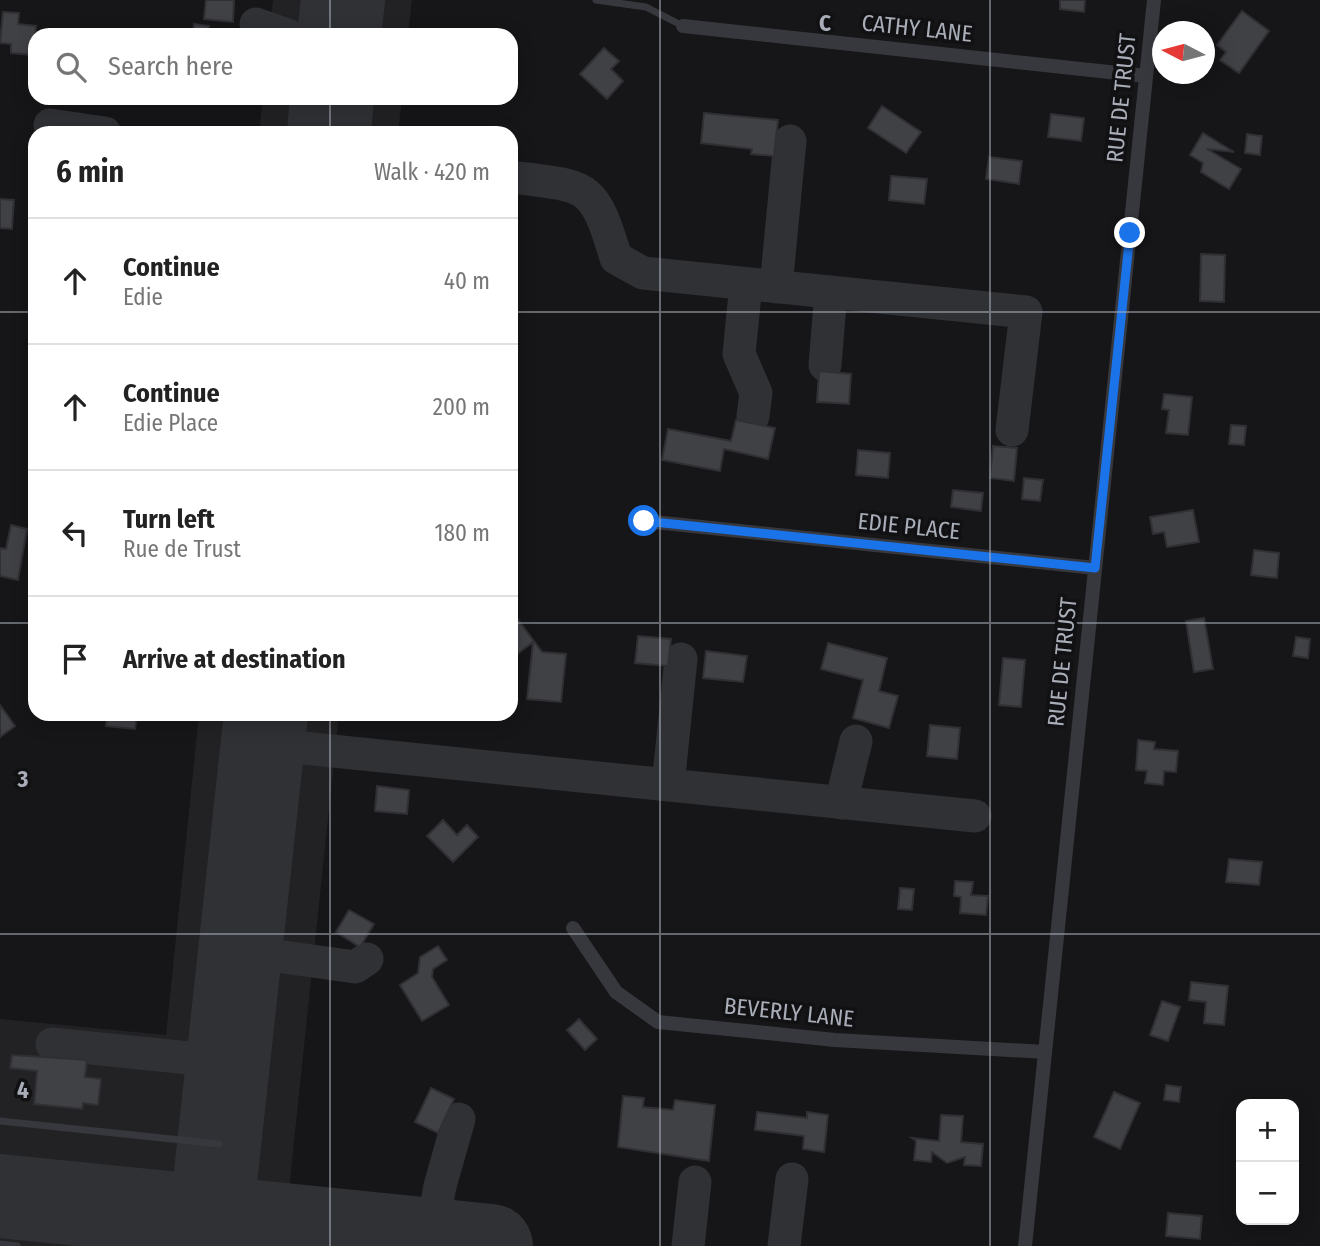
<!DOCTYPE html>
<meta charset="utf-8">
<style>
:root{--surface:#fff;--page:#f6f6f6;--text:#222;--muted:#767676;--line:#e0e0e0}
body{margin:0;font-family:"Fira Sans Condensed",sans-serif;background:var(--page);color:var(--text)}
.controls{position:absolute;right:21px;bottom:21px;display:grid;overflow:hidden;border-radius:14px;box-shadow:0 4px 18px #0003}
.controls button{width:63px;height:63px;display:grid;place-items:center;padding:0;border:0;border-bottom:2px solid var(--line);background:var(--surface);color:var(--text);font:35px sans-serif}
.compass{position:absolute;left:1152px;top:21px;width:63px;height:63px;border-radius:50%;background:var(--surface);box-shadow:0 4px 18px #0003;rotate:276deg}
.stop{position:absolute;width:21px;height:21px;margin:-16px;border:5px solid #1a73e8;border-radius:50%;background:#fff}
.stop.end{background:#1a73e8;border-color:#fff;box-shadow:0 2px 7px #0008}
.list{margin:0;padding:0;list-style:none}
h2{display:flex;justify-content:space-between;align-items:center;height:91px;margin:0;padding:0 28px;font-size:30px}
h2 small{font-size:23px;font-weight:400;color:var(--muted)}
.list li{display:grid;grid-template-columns:46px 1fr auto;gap:21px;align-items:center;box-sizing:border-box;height:126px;padding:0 28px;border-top:2px solid var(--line)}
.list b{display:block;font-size:26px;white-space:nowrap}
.list p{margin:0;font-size:23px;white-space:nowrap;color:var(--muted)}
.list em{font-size:23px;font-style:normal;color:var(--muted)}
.icon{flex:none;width:38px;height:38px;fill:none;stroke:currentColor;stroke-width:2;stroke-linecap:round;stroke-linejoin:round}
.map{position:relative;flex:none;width:1320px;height:1246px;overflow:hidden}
.search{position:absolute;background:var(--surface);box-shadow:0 4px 18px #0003;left:28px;top:28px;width:490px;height:77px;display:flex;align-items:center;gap:18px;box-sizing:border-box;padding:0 24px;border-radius:21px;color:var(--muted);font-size:26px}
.panel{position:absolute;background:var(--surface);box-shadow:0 4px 18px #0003;left:28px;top:126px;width:490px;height:595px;border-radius:21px}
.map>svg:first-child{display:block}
</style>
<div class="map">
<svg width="1320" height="1246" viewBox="0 0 1320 1246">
<rect width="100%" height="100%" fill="#161618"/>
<path fill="#222225" d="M273,0H412L408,35H269Z
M263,98H402L398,133H259Z
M199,714H339L283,1246H0V1019L166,1035Z"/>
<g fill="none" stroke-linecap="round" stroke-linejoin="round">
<path stroke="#303135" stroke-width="33" d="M256,24L288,35
M50,125L105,133
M511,177C588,187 593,181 616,258L643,273L1026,312L1012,430
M746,284L739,354L756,393L753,416
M776,287L790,141
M825,365L831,292
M263,744L975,816
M668,785L681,659
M841,803L856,741
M240,951L355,967L367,959
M52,1044L228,1062
M430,1240L440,1186L459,1119
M688,1246L695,1182
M784,1246L792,1179"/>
<path stroke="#303135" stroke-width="84" d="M339,35L343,0
M329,133L332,98
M0,1196L491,1246
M208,1246L266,714"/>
</g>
<path fill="#404145" stroke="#303034" stroke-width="2" d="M206,0H234L233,22L204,19Z
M1060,0H1085L1084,12L1060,9Z
M1242,11L1269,31L1239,73L1220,60L1226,52L1217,45Z
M3,12L19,13L18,24L36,26L33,55L11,53V44L0,43Z
M194,24L209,26L208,35H193Z
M604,48L619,61L611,69L623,81L607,99L580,74Z
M882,106L921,132L906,153L868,128Z
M704,113L778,120L774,156L751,154L752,149L701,143Z
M1051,114L1084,118L1081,141L1048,137Z
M1203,133L1234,152L1207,149L1241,169L1229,189L1201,172L1203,163L1190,155Z
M1247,134L1262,136L1260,155L1245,153Z
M989,157L1022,161L1019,184L986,179Z
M891,176L927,179L924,204L889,200Z
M0,199L14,200L12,229L0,228Z
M1201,254L1225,255L1224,302L1200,301Z
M819,371L851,374L849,404L817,402Z
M1164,394L1192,397L1188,435L1166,433L1169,410L1162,409Z
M736,420L775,428L768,459L724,449L720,471L662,460L668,429L731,441Z
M1231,425L1246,426L1244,445L1229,444Z
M993,446L1017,448L1014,481L990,478Z
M858,450L890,453L888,478L856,475Z
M1024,478L1043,480L1040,501L1022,499Z
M953,490L983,493L981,511L951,507Z
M1193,510L1199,542L1167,547L1164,532L1153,534L1150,517Z
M11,525L27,529L18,580L0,576V548L6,549Z
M1254,550L1279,553L1277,578L1251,575Z
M511,610L542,652L566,654L561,702L527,699L533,642L511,659Z
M1204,618L1213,669L1194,672L1186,621Z
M638,636L671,639L668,666L635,663Z
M1296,637L1310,639L1308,658L1293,656Z
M828,643L887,658L879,691L898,696L889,728L853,718L863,680L821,669Z
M706,651L747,656L743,682L703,678Z
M1003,658L1025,660L1021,707L999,705Z
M0,705L15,726L0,737Z
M107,714H137L135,729L106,726Z
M930,725L960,728L957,759L927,756Z
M1138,740L1155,742L1154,749L1178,751L1176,772L1164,771L1163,785L1145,783L1147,771L1136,770Z
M377,786L409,790L407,814L375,811Z
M443,820L457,835L467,825L478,837L453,862L427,836Z
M1229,859L1262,862L1259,885L1226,882Z
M955,881L973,882L971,895L988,896L986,915L960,913L961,897L954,896Z
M900,888L914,889L912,910L898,909Z
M349,910L374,924L360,947L336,932Z
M438,946L447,960L433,969L432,977L449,1005L422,1021L400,985L418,973L420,957Z
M1191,982L1228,986L1224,1025L1204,1023L1206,1002L1189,1000Z
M1162,1001L1180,1007L1168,1041L1150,1035Z
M579,1019L597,1039L585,1050L567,1030Z
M12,1055L87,1060L85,1077L101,1079L98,1105L83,1103L82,1109L34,1104L37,1071L10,1068Z
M1166,1085L1181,1087L1179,1102L1164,1100Z
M431,1088L454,1099L438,1133L415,1122Z
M1114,1092L1140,1103L1120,1149L1094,1137Z
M623,1096L644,1098L643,1107L673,1110L675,1100L715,1105L709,1161L618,1147Z
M757,1112L807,1118V1112L828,1115L824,1152L803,1149L804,1136L755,1130Z
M941,1115L963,1116L961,1142L983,1144L981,1166L964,1165L965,1157L947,1163L932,1152L931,1162L914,1160L916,1141L912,1138L939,1141Z
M1168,1213L1202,1216L1200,1239L1166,1236Z"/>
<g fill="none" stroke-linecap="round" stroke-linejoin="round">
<path stroke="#37383d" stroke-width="7" d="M596,0L646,7L683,26
M0,1121L219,1144
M0,1244L17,1246"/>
<path stroke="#37383d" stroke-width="14" d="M683,26L1146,76
M635,520L1095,568
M573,928L616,992L658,1022L835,1040L1045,1052
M1025,1246L1154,0"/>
</g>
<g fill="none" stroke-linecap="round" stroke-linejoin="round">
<path stroke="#1a73e8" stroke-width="9" d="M644,521L1095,568L1130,233"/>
</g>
<path fill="none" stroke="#a8adb8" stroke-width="2" stroke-opacity="0.55" d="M330,0V35M660,0V1246M990,0V1246M330,98V133M0,312H35M511,312H1320M0,623H35M511,623H1320M330,714V1246M0,934H1320"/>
<g text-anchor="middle" stroke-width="7" stroke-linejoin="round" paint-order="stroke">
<g font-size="23" fill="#a8adb8" stroke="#111113">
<text transform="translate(917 28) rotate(6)" y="8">CATHY LANE</text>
<text transform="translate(1121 98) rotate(-84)" y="8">RUE DE TRUST</text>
<text transform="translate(909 526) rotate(6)" y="8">EDIE PLACE</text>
<text transform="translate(1062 662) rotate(-84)" y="8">RUE DE TRUST</text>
<text transform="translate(789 1012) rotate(6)" y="8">BEVERLY LANE</text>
</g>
</g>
<g font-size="23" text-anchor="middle" font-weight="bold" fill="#a8adb8" stroke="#111113" stroke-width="7" stroke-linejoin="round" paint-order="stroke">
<text x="825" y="31">C</text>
<text x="23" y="787">3</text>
<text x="23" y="1098">4</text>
</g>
</svg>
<div class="controls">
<button>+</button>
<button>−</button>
</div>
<svg class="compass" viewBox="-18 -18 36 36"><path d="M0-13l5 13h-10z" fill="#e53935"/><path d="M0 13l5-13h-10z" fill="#767676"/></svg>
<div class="stop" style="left:644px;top:521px"></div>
<div class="stop end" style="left:1130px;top:233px"></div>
<div class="search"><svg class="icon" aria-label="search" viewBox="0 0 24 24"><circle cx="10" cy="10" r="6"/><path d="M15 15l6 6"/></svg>Search here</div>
<section class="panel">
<h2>6 min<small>Walk · 420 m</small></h2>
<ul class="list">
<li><svg class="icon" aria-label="ahead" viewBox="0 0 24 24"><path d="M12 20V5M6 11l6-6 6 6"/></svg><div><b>Continue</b><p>Edie</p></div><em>40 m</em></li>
<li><svg class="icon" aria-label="ahead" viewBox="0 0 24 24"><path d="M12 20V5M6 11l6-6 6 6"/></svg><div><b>Continue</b><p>Edie Place</p></div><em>200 m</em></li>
<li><svg class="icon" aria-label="left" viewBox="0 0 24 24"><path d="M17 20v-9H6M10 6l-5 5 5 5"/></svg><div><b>Turn left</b><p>Rue de Trust</p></div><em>180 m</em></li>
<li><svg class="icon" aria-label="arrive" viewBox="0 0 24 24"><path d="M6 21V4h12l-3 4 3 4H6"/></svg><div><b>Arrive at destination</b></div></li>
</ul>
</section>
</div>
